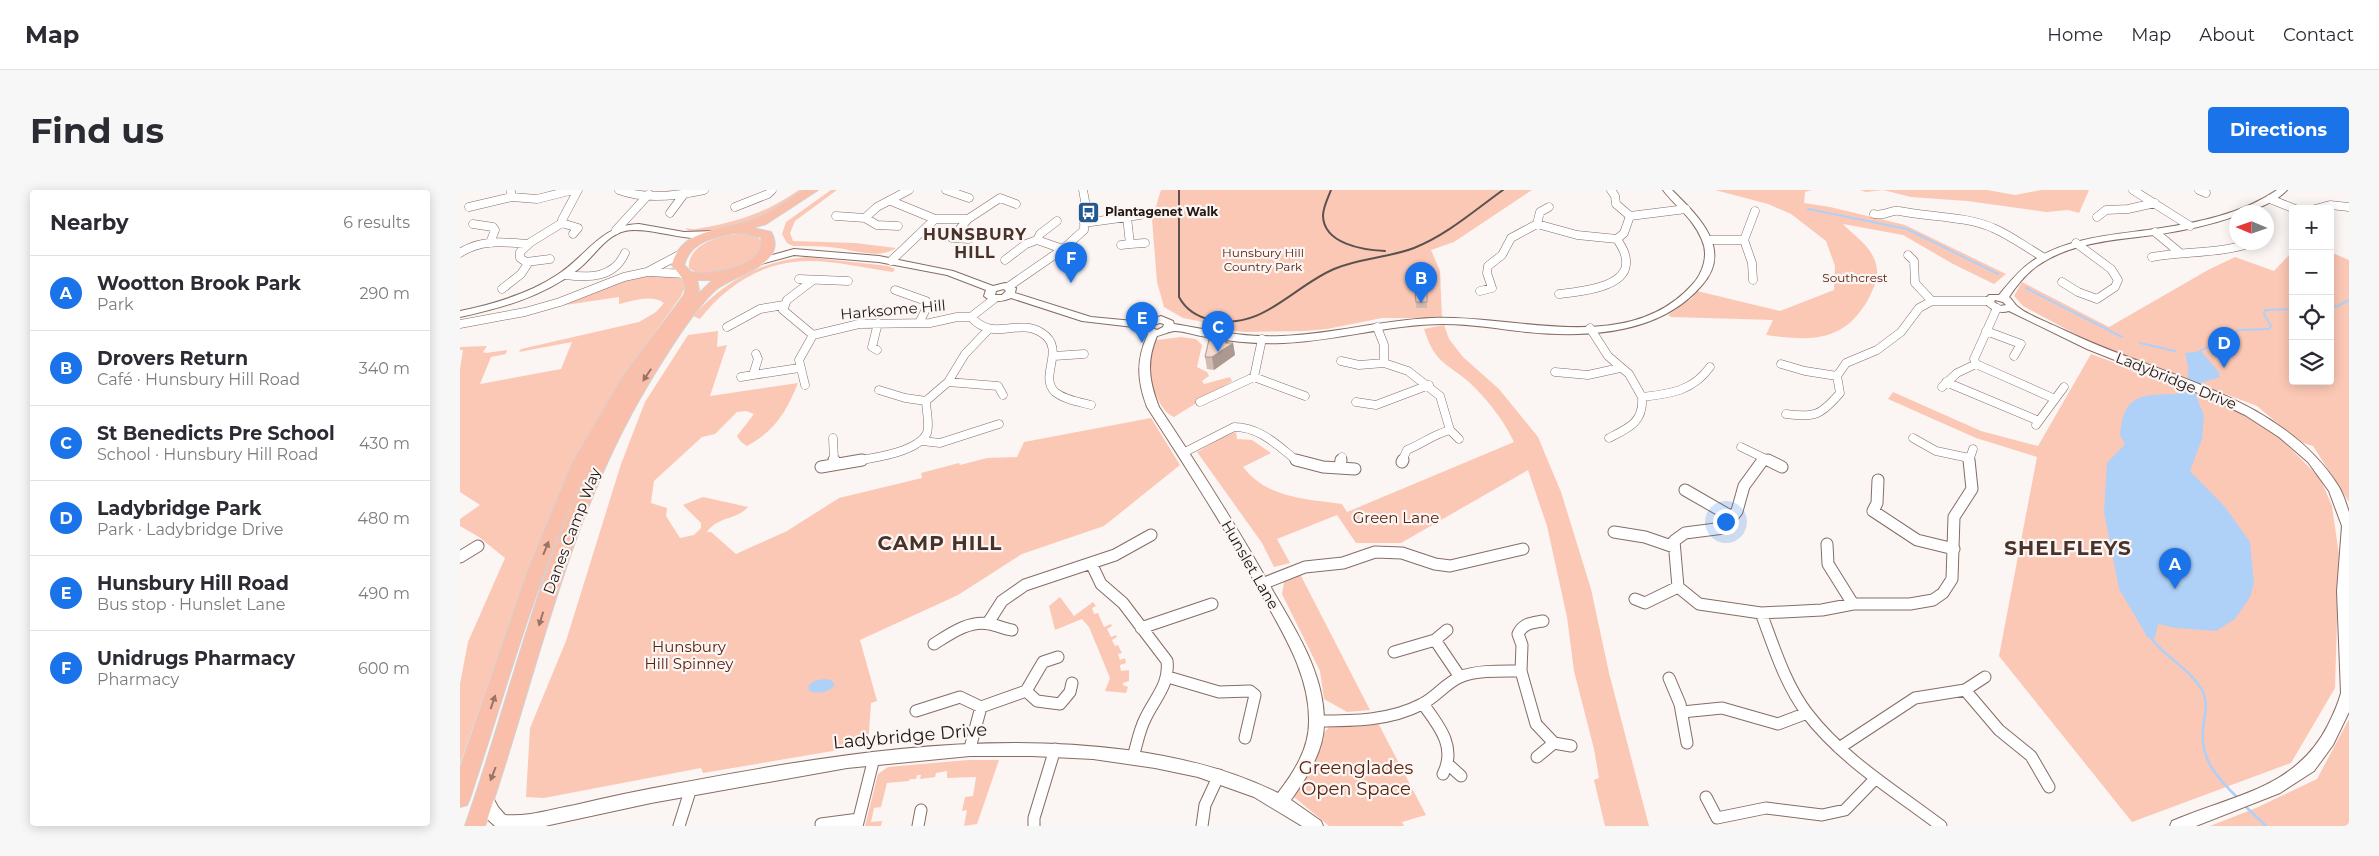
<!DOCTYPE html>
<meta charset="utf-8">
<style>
:root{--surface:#fff;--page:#f7f7f7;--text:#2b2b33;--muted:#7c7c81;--line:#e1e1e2;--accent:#1a73e8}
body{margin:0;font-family:Montserrat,sans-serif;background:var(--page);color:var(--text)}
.controls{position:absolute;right:15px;top:15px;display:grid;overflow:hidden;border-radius:5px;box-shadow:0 2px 12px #0003}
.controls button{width:45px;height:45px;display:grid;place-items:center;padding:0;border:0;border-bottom:1px solid var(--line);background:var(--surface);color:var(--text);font:25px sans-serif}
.compass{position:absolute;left:1769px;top:15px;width:45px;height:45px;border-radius:50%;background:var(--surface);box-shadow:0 2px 12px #0003;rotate:272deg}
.you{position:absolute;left:1265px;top:331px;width:18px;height:18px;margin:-12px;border:4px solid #fff;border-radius:50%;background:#1a73e8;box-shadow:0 0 0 8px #1a73e833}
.badge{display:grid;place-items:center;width:32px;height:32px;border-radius:50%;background:var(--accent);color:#fff;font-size:16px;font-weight:700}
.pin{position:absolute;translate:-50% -41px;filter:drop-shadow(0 1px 2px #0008)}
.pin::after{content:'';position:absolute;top:26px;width:18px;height:15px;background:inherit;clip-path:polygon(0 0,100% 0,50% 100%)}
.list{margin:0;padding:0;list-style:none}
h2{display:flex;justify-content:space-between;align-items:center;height:65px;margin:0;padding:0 20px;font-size:21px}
h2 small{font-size:16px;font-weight:400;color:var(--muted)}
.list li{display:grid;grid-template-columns:32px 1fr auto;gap:15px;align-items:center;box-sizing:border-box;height:75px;padding:0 20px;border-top:1px solid var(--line)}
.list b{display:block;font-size:19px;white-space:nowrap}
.list p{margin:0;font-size:16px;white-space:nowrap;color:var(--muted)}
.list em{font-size:16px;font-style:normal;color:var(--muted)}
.icon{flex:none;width:28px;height:28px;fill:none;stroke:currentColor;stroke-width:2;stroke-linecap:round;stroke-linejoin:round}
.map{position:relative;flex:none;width:1889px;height:636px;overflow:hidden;border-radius:5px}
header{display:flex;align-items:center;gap:30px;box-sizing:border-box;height:70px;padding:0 25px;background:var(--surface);border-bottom:1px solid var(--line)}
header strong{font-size:24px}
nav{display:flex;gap:28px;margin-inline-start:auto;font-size:18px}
.intro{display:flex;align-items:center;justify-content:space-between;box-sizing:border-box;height:120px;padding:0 30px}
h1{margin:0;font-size:35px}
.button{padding:12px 22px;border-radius:5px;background:var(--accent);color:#fff;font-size:18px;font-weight:700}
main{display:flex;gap:30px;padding:0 30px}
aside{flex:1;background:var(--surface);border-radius:5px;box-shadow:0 2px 12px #0003}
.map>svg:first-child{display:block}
</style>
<header>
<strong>Map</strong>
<nav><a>Home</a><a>Map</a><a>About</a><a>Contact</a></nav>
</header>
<div class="intro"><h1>Find us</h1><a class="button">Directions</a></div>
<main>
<aside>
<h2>Nearby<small>6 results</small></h2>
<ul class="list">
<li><span class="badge">A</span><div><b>Wootton Brook Park</b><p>Park</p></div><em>290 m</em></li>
<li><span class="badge">B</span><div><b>Drovers Return</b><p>Café · Hunsbury Hill Road</p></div><em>340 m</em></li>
<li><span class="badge">C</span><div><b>St Benedicts Pre School</b><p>School · Hunsbury Hill Road</p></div><em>430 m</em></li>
<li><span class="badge">D</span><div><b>Ladybridge Park</b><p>Park · Ladybridge Drive</p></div><em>480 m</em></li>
<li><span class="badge">E</span><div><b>Hunsbury Hill Road</b><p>Bus stop · Hunslet Lane</p></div><em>490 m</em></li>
<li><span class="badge">F</span><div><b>Unidrugs Pharmacy</b><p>Pharmacy</p></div><em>600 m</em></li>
</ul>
</aside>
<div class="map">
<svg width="1889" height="636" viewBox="0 0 1889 636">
<rect width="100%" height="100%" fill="#fbf5f3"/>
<path fill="#fcc8b6" d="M339,0H346C332,8 318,19 303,26C287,33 238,50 225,38C228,38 232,40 236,39C277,32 304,24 339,0Z
M371,0H377L335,31L330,43L333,51L395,53L436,58C418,70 396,60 377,58C363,56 348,56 333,56L327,53L322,44L326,32Z
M701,0H1072L994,52L971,60L980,81L982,128H922L867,139L844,141L786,142L766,140L763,136L723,128L704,117L697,92L692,29Z
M1255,0H1352L1345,2L1344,13L1370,17L1445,35L1546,84L1534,94L1493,74L1443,45L1383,34C1394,46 1409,54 1415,71C1420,85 1415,95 1409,108C1384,153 1352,151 1306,145L1313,130L1211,127L1208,125L1232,108L1237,101L1320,121L1374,100L1375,76L1366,51L1331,24L1308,14Z
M1400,0H1527L1555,5L1581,0H1629L1619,23L1608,20L1586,22L1507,11L1451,7L1423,0L1406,2Z
M284,44L297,46L304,54C298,77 247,94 229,78C227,53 265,43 284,44Z
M1833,61V191H1870V62L1889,70V312L1853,256L1840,252L1797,216L1632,153L1563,116L1554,106L1562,92L1649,137L1748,80L1775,67L1814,81Z
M346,67L428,76L435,79L433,82C401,78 366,68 333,72C296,76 262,100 240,129L233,126C263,93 300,71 346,67Z
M201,84L221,89L226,95L221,106L163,187L143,223L79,358L50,432L0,574V494L8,452L45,368L19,347L0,336V329L20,315L0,302V179L3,160H0V157L27,156L23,162L26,163L47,160L46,164L31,167L20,194L101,179L112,152L59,162L61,159L179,132L196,122L204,113C191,104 174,111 159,114V107L105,115L173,87Z
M984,135L989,149L1003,167L1039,199L1078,247L1101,302L1131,399L1149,483L1189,636H1145L1134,590L1139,588L1134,559L1114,481L1107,427L1087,336L1068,280L941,353H896L877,325L817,349L830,373L814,377L802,353L737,262L767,245L776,242L777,249L792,250L811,263L783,277C808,309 846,309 882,314L887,322L1054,252C1044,231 1028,210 1010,193C986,172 975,174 964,139Z
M258,141L257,157L267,155L250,206L338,193C326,222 316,240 287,256L281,252L277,246L294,224L286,221L277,222L255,244L242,247L194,291L191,313L207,318L206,326L220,348L234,345L241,338V333L223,315L243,307L288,317C277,330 258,326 247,342H251L276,364L327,341L379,308L462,288L461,283L499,273L500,275L527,268L557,267L564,252L691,228L720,275L644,336L562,364L498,405L400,450L417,511L411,513L408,555L243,583L241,578L84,608L66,607L70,538L106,451L161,274L185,212L228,145Z
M721,147L736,149L742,155L737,177L747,182L749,186L742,191L744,194L770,187L772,191L714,227C692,217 684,169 697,150Z
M1631,164L1769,215L1819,247L1860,288L1872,316L1879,365L1875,498L1831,573L1672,632L1539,466L1577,267L1516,248L1428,209L1433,202L1521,241L1578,256Z
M840,384L910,520L887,522L864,509L860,481L822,404L824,392Z
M600,407L614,426L633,412L636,416L632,418L634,424L638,423L644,437L651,434L652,436L647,439L651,447L656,445L657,447L652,450L655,456L658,455L662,463L658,464L660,470L665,468L666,473L660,475L661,481L669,480V491L663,493V495L668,497L666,503L645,501L650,488L629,437L622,429L595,440L589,416Z
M1889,529V636H1750L1796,618L1857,589Z
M918,533L966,625L942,632L944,636H869L834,607C840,597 847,587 852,576C859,563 859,547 869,537Z
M508,570H539L517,634L504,636L507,620L502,621L505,607L513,606L516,587L487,588V581L476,583L475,587L460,589L461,585H457L456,589H450L449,591L427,593L421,617L414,618L411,632L422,631L421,636H405L418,584L428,577Z"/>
<path fill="#afd0f7" d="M1741,161L1758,181L1760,187L1741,193L1735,203L1744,226L1742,249L1730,281L1765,317L1790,352L1794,393L1790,407L1775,429L1756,441L1716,438L1698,434L1695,448H1688L1659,399L1644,322L1647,273L1665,254L1660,245C1663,203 1682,205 1717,204C1731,187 1730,184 1725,163Z
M364,489L371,490L375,495C367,503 360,504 349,501L348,496L354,491Z"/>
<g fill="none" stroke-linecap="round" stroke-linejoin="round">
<path stroke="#afd0f7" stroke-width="2" d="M1348,19L1447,39L1538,84
M1566,98L1662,147
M1870,117L1878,116L1889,110
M1680,153L1715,161
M1738,163C1752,150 1767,157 1778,140L1809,139L1811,136L1804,124L1805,120L1833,119"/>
<path stroke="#afd0f7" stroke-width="2.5" d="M1689,445C1703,467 1729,477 1742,500C1749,513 1744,527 1743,541C1740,570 1759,590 1779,609
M1784,615L1806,636"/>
<defs>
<path id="minor-far1" d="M159,0C185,10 217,6 244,0
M486,0L509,8
M1151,0L1155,6L1156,14L1170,26L1226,19
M1673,0L1730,36
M1739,0L1746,3
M52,7L77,9L113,0
M1810,9L1835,19
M431,11L475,29H508L492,48L509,49
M9,17L52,7L51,2
M275,17L308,4L312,0
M1855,19L1870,15L1889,17
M210,23L224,4
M1414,24C1425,27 1431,19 1439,21C1468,27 1507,26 1533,38C1550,45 1567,58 1583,67
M376,26L405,28L417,17L449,0
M667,27L680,25
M1637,27L1646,20L1668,19L1695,13
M405,28L417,35L438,36
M508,29L540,8L556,14
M624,33L667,27L670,54L661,55
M13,34L33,37L35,40L30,53
M1077,34L1117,45L1157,49L1164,43L1170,26
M156,40L189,4
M1695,42L1719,62
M113,44L118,38L102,33V30L118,0
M577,50L603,59
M1248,50H1284
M670,54L685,53
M0,63C20,49 44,52 68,54
M1448,65L1454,71L1455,93L1472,111
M1692,67C1726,61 1762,64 1794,52
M90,69L66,72L60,68V62L71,52L102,33
M545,70L566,54L577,50L580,44L597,31
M431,71L475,29
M190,82L225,84
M105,85C130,88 154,88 165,63
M339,89L388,91
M1293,90L1292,73L1284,50L1295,21
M352,91L327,110L323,120L353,145
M1602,92L1618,102L1637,109L1655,97L1658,90L1651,79L1616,53
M548,97L603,59L624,40L625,11L623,0
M42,99L61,84L69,72
M435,100L466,111L468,115L460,131
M1020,101L1032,98L1027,83L1028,76L1042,65L1051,48L1077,34L1080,22L1089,17
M1099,104C1117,102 1165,98 1166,74C1167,65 1162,57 1157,49
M511,127C534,153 558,127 582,143C607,159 578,186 595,202C605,210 619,212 631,215
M0,134L65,122L100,112L164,87L187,82L221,64
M267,137L300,119L324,115
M917,137L924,155V173
M1130,138L1148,166L1169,184L1182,207
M1526,141L1561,154L1554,166
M353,145L399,134L470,133L497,127H511L534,109
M802,149L794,187L845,206
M417,160L412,157L418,133
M296,164L298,169L293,185L339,178
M594,166L624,164
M881,171L899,175L924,173L948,181L980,206L990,240L999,249
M1321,174L1345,181L1377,186
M1516,174L1595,209
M1095,182L1128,185L1160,178
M281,187L293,185
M488,192L538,196L543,205
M1486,192L1579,231
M345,195L339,170L353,145
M1482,197L1497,183L1516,174L1514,169L1537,118
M419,200L445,208L466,211
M740,212L794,187
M896,212L916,215L969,195
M1326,224C1355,228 1361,225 1380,203L1377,186L1386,173L1417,160L1441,142L1459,118L1472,111H1528
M1576,235L1604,197
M373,248L374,271
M1149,248C1169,238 1184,232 1182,207C1210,204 1233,201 1250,177
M1453,248L1476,261L1509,268
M462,251L480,253L539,234
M1281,257L1310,271
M723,263L774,237C800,237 817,255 836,270L841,271
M395,271C414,268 458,262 467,243C470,234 466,220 466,211L488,192L505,164L528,140
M881,271L882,267
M942,271L947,260C964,253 972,245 990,240
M1302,271L1304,268
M1509,271L1513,259"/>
<path id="minor" d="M374,270V274
M836,270L863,277L895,279
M1303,270L1284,296L1277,321L1264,338L1225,343L1214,351L1218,397L1239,414L1301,423L1362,420L1393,414H1450L1473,410L1483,403L1492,389L1494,327L1512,299L1509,270
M1308,270L1322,277
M942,272L943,270
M361,277L402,270
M880,278L881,270
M1418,290L1417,313L1413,321L1457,350L1494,359
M1225,300L1272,327
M1154,342L1185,347L1214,357
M1367,354L1368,374L1393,414
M0,367L18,356
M631,373L641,394L663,413L707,471C710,495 694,509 685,529C679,541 677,554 673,567
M802,394L845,377L883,373L915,362L942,363L975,374L990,376L1063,359
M1175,409L1185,413L1218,397
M1301,423C1314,457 1325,494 1347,523C1383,570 1435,601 1481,636
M1083,431C1072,433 1063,433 1058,444L1062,455L1061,481L1076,534L1094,553L1111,556
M528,433L542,411L565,395L655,365L691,345
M681,438L752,414
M975,450L987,440
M474,454C490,444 509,430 529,434C537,435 544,439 552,440
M934,462L975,450L1000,487
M598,467L583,472L566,501L577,511L600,514L610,502L612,493
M708,487L759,502L790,501L795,505L785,548
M1209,488L1220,514L1227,553
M1505,500L1539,540L1571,566L1589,597
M963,514C979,536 997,557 983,584
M456,521L500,507L521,517L566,501
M1222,522L1262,518L1318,534L1347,523
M857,531C893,531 930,531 962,514C976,507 986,493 1000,487C1016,480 1043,481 1061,481
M510,558L521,517
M1379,558L1455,508L1505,500L1525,487
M1077,567L1094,553
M990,576L1001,586
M1246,607L1257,628L1306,618L1362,625L1385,620L1415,589
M361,634L399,629
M219,636L231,598
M397,636L414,568
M458,636L461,620
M574,636V628L595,559
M742,636L745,615L759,585"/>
<path id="tertiary" d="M1203,0H1212C1237,25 1274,59 1242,95C1201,144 1127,148 1067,142C1039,139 1012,134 984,134C930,134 877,151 823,153C798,154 773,152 748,147C737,146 725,141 715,141C709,141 703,145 697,146C686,172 689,191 699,217C739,277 778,338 813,401C836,441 864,483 864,531C865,560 847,587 831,610L861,631L863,636H842L794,607L738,587L695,578L633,569L572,566H510L387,578L191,613L85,636H35L26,628L16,607L18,602L24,600L30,602L38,617L45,625C69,627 92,619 115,615C148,607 182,600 215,594C364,566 515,540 667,560C719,567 770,579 818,603C834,582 849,559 849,532C850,485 823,444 802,405C767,341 727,279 687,217C677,190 676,170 688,144L683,142L682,138L622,131L551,108C542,112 531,113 524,106L526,100L487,85L419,72L334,65L294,76L291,75V71L334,59L419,66L493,81L533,96L545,93L556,98L555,103L631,127L684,132L701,126L713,131L714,134C750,140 785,148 822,146C873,144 922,130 972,128C1055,124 1167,167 1232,95C1243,83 1249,65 1242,50C1234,29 1216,17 1203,0ZM544,99L546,101L542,105H535L536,101ZM700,133L704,134L703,137L697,140L692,138L693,135Z
M1817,0H1827C1816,12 1793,22 1776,22V26C1750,35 1722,41 1694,45C1655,50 1611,52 1577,76C1566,84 1557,95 1549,107C1552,109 1555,115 1558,117C1567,125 1594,135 1606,141C1698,186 1821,204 1879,297C1884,305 1886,314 1889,322V522L1873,555L1854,581L1820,603L1736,636H1710L1712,631C1772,605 1836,599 1868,535C1873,525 1878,514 1881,503L1877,401L1882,336L1869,301L1848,272L1819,247L1785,225L1748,207L1627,159L1549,121C1538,124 1530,120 1523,111L1529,105H1539C1549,93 1558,81 1571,72C1607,47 1653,45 1695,39C1736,33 1782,24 1817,0ZM1535,110L1543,112L1546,115L1540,116L1534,112Z
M179,34L224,42L254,41L259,44C242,58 189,35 165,41C144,46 133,69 116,81C82,107 41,118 0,127V121C34,114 68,104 97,85C127,66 140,35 179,34Z"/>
<path id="trunk" d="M344,0H358L306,34L292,38L311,42C315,49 316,57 312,64C302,80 273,87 258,98C236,115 204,168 189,193C106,330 77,486 25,636H5C47,517 75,392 128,277C146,236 172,196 197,159C101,291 61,455 10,608L7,615L0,617V578L68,381L112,274L164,185L224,105C229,92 219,85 212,75C221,36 268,42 298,28C314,21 329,9 344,0ZM274,43H283L301,47C307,77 252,86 231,82L224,75C230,52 253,47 274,43ZM237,90H253L235,107L239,100Z"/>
</defs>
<use href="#minor-far1" stroke="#866d64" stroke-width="9"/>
<use href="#minor" stroke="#866d64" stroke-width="13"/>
<use href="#tertiary" stroke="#866d64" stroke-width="2"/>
<use href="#trunk" stroke="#d3d1d0" stroke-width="2"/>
<use href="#minor-far1" stroke="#fff" stroke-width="8"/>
<use href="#minor" stroke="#fff" stroke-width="11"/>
<use href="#tertiary" fill="#fff" fill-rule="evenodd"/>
<use href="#trunk" fill="#fabfaa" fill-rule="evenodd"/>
<path stroke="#5b524f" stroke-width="2" d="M719,0V107C726,120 737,127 752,130C802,141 832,97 874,79C899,68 928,68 954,58C987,45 1015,20 1043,0
M871,0C868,8 863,17 863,26C864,54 903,60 925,61"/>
</g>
<path fill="#d4bbb2" d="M955,99H967V118H956Z
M769,153H773L775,165L754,180L747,179L745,167Z"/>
<path fill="#ad9991" d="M767,145L769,156L773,153L775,165L754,180L752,167Z"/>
<path fill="#f7dacf" stroke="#ad9991" d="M955,99H967V112H956Z
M750,145H767L765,153H773L752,167H745Z"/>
<defs><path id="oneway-solid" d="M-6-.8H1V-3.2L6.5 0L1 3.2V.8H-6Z" transform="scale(1.25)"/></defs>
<g fill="#987366">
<use href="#oneway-solid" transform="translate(187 185) rotate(124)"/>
<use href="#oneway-solid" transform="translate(86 358) rotate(-68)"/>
<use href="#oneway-solid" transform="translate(81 429) rotate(107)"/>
<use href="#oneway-solid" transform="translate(33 512) rotate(-71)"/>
<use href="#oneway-solid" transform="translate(33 584) rotate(111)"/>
</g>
<defs>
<symbol id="bus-square" viewBox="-11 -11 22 22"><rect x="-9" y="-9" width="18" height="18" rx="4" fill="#235991" stroke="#fbf5f3"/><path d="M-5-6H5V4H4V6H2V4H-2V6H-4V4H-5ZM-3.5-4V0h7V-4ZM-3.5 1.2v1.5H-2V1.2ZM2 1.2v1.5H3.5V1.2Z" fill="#fff"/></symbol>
</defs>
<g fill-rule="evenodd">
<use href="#bus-square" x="616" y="10" width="25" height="25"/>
</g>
<g text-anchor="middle" stroke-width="4.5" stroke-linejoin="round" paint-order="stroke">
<g font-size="12" font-weight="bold" fill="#211713" stroke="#fbf5f3" text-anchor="start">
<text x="645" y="26">Plantagenet Walk</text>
</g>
<g font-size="12" fill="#582410" stroke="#fbf5f3">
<text x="803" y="67">Hunsbury Hill<tspan x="803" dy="14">Country Park</tspan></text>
<text x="1395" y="92">Southcrest</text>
</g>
<g font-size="15" fill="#211713" stroke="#fbf5f3">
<text transform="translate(433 120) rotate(-5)" y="5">Harksome Hill</text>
<text transform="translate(1716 191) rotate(22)" y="5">Ladybridge Drive</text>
<text transform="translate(112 341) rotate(-69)" y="5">Danes Camp Way</text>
<text transform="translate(790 375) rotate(60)" y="5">Hunslet Lane</text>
</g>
<g font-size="15" fill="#582410" stroke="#fbf5f3">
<text x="936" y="333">Green Lane</text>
<text x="229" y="462">Hunsbury<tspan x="229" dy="17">Hill Spinney</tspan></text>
</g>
<g font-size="16" font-weight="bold" letter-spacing="1" fill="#48322a" stroke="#fbf5f3">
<text x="515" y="50">HUNSBURY<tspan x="515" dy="18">HILL</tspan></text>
</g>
<g font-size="18" fill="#211713" stroke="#fbf5f3">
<text transform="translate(450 546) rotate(-5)" y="6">Ladybridge Drive</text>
</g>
<g font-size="18" fill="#582410" stroke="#fbf5f3">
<text x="896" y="584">Greenglades<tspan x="896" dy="21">Open Space</tspan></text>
</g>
<g font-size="20" font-weight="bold" letter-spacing="1" fill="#48322a" stroke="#fbf5f3">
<text x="480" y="360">CAMP HILL</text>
<text x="1608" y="365">SHELFLEYS</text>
</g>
</g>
</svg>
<div class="controls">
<button>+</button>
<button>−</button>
<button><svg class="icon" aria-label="locate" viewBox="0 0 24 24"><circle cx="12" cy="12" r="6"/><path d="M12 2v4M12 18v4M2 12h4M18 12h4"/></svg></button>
<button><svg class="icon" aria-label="layers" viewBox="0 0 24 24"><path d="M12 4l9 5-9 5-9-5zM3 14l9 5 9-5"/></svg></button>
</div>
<svg class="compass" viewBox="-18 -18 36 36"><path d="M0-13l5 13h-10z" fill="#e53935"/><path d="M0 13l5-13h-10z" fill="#7c7c81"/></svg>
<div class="you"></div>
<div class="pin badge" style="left:1715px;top:399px">A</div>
<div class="pin badge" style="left:961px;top:113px">B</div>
<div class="pin badge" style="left:758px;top:162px">C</div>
<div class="pin badge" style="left:1764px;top:178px">D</div>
<div class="pin badge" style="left:682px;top:153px">E</div>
<div class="pin badge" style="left:611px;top:93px">F</div>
</div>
</main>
